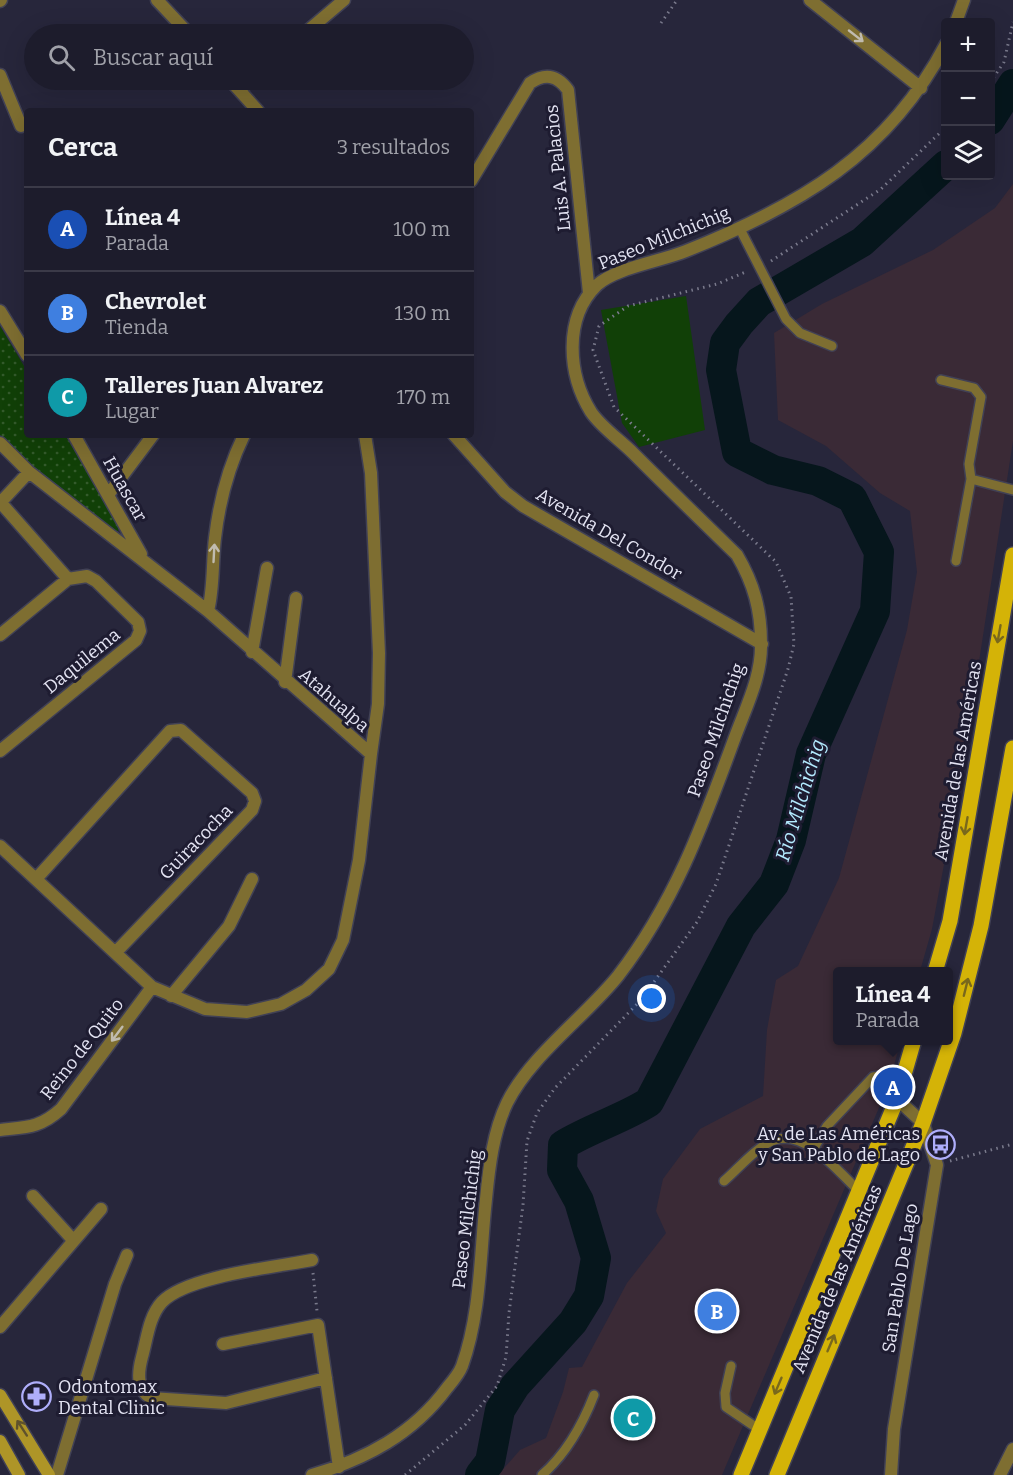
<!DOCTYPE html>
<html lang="es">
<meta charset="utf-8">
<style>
:root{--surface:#1d1c2c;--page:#2a2938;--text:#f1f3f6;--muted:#a0a1a9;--line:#3b3a48;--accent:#ea580c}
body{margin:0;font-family:Bitter,serif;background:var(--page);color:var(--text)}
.controls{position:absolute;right:18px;top:18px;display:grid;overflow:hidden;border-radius:6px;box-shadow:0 6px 24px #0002}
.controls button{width:54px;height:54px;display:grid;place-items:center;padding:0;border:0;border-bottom:2px solid var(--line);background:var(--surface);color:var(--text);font:30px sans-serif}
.you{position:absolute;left:652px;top:999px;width:21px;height:21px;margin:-15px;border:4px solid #fff;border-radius:50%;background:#1a73e8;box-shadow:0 0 0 9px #1a73e833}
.badge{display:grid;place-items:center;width:39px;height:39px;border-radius:50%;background:var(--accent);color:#fff;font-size:20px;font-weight:700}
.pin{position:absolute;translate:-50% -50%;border:3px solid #fff;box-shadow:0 2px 6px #0006}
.popup{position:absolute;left:833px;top:967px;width:120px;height:78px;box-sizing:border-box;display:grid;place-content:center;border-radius:6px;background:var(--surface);filter:drop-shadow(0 2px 4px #0005);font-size:20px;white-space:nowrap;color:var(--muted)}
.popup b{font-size:22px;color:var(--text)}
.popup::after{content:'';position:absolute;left:50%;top:100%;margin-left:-12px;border:12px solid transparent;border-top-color:var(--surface)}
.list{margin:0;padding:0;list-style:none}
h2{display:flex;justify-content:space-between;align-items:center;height:78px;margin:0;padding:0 24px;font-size:26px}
h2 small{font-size:20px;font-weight:400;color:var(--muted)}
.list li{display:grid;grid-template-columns:39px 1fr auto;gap:18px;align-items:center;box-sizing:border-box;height:84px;padding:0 24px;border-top:2px solid var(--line)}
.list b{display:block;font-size:22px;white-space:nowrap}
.list p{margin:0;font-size:20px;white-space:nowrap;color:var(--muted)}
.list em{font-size:20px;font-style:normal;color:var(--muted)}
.icon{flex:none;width:33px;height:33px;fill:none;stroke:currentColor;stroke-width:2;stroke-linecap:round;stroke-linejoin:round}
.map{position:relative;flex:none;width:1013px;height:1475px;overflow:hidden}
.search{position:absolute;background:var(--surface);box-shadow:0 6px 24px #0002;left:24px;top:24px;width:450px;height:66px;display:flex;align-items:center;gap:15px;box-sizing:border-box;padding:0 21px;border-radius:33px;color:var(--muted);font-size:22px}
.panel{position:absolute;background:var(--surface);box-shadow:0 6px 24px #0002;left:24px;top:108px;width:450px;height:330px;border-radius:6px}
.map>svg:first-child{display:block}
</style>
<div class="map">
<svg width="1013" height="1475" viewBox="0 0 1013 1475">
<defs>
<pattern id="park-dots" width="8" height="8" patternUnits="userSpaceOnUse" patternTransform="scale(1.5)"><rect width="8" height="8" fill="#114007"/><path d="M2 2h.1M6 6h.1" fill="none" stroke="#345b2c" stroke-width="1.8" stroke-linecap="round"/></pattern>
</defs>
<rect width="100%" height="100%" fill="#27263b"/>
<path fill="#3a2a36" d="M1013,184V441L966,746L932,929L920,971L838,972V1040L901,1041L887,1089L722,1475H498L520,1450L546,1438L563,1392L569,1368L582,1367L627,1283L666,1233L656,1211L663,1179L700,1129L763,1096L767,1030L776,980L798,966L839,878L907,630L917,572L910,511L880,493L826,446L778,420L774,333L822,304L933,250L995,208Z"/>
<path fill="#114007" d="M686,296L705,430L639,447L622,423L601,310Z"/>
<path fill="url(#park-dots)" d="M0,326L27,371V435H65L119,526L118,531H114L32,468L0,435Z"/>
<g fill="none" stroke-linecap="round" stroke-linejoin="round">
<path stroke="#06161c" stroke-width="30" d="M990,120L1013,84
M480,1475L490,1462L500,1410L515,1386L573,1322L589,1296L596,1258L579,1201L562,1170L563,1145C591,1128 622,1119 649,1102L741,926L774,884L791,840L811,754L875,611L879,552L852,498L818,481L773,470L737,452L721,370L725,343L739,324L759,302L862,242L946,165"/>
<defs>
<path id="service" d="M739,227L786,319L800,333L832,346
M941,380L974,388L981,397L969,464L971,479L1013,490
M956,561L971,479
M814,1148L827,1126L873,1077L905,1072
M724,1181C739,1168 757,1146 775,1140C806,1129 839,1173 859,1191
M731,1366L725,1393L726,1407L760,1430
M542,1475C567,1453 582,1426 594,1395"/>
<path id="minor" d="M157,0L189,34
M810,0L921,88
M0,1L1,0
M956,22L964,0
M304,34L344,0
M0,75L21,126
M230,80L258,111
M239,90L251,80
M471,181L530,83C545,73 557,75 568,90L589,293
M0,311L27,355
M74,435L141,554
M365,435L371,473L379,653L378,704L371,754
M454,435L505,492L523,506L762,644
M0,443L29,472L208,611L371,754L359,860L343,940L329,969L306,990L281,1004L247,1012L205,1009L152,987L0,846
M108,495L153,435
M0,503L29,472
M208,611C214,587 212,563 215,538C219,503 229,466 244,435
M0,635L68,579
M252,652L267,568
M285,682L296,598
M0,751L136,640L140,631L138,622L96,581L87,576L68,579L1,503
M36,879L170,731L181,730L252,793L255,801L252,810L116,952
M171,996L229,926L252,879
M0,1130C27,1127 40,1128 61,1109L152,987
M33,1196L73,1240
M312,1260C276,1267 187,1276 162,1302C149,1316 147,1339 142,1357C138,1372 136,1389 151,1398L226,1403L326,1378
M0,1327L101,1209
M223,1344L318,1325L339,1467
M57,1475L115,1284L127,1255
M312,1475C366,1459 413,1434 447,1388C452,1382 459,1374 462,1366C481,1313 480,1254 486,1199C489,1168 493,1132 507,1103C530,1056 585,1017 618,976C675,902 703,824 735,737C746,707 762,676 761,643C761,610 754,584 737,555C702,521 668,488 633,453C620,440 601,427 591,412C568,375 563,318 597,285C615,268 662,261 686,251C798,206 888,155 946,44
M891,1475L894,1429L937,1165L923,1123L897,1099
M1000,1475L1013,1449"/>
<path id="secondary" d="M0,1395L49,1475
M0,1441L19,1475"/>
<path id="primary" d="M935,972L950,921L1013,555
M741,1475L897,1099L914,1040
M777,1475L923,1123L954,1033L981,926L1013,748"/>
</defs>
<use href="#service" stroke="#414155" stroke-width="12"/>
<use href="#minor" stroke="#414155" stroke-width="15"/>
<use href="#secondary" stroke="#414155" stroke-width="15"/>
<use href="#primary" stroke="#414155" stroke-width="18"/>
<path stroke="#7a7a8c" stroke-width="3" stroke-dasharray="1.5 4.5" stroke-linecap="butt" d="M661,23L677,0
M990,83L1004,62L1013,22
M771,261L881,189L946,127
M950,1161L1013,1144
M313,1273L317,1311
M405,1475L465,1425L497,1386L506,1357L509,1313L523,1205L527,1141L537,1113L555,1088L641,1000L697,922L716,884L788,669L794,644L791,597L776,562L614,407L593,350L599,326L628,306L717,284L748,271"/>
<use href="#service" stroke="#7e6e31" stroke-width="9"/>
<use href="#minor" stroke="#7e6e31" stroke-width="12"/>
<use href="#secondary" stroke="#ae9527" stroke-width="12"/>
<use href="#primary" stroke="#d4b307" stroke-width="15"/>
</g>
<defs><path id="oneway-shaft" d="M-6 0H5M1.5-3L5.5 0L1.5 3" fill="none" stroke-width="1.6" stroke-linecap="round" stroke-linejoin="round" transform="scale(1.5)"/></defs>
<g stroke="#c0bbaf">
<use href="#oneway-shaft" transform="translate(856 36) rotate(38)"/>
<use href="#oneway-shaft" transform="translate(214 553) rotate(-87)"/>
<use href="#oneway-shaft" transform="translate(117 1034) rotate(127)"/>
</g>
<g stroke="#79681c">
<use href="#oneway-shaft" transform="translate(999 634) rotate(100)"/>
<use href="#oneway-shaft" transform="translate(966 826) rotate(100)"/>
<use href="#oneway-shaft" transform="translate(966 987) rotate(-76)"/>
<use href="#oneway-shaft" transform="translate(831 1343) rotate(-67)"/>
<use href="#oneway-shaft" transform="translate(778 1386) rotate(113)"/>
</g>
<use stroke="#5f522c" href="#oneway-shaft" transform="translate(22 1428) rotate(-123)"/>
<defs>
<symbol id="bus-ring" viewBox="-11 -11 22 22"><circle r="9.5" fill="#1e1c31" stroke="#afaefa" stroke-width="1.5"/><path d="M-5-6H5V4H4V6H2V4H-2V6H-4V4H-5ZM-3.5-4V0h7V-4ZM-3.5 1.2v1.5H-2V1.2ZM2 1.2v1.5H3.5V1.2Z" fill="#afaefa"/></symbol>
<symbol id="pharmacy-ring" viewBox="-11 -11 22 22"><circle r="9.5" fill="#1e1c31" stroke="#afaefa" stroke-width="1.5"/><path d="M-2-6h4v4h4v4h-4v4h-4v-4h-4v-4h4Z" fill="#afaefa"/></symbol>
</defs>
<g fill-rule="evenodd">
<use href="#bus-ring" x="924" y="1128" width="33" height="33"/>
<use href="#pharmacy-ring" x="20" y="1380" width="33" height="33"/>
</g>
<g text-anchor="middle" stroke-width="6" stroke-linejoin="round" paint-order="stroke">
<g font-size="18" fill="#e4e4f3" stroke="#1e1c31">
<text transform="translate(558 168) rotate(-96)" y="6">Luis A. Palacios</text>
<text transform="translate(664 238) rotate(-22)" y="6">Paseo Milchichig</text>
<text transform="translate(125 489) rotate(61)" y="6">Huascar</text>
<text transform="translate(609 534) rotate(30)" y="6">Avenida Del Condor</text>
<text transform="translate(82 661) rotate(-39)" y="6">Daquilema</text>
<text transform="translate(334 700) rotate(41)" y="6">Atahualpa</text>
<text transform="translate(716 730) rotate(-71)" y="6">Paseo Milchichig</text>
<text transform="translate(958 761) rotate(-80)" y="6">Avenida de las Américas</text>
<text transform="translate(196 842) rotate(-46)" y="6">Guiracocha</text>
<text transform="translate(82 1049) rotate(-52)" y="6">Reino de Quito</text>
<text transform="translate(467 1219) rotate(-83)" y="6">Paseo Milchichig</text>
<text transform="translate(900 1278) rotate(-81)" y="6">San Pablo De Lago</text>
<text transform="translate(837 1279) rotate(-67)" y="6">Avenida de las Américas</text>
</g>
<g font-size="18" fill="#e4e4f3" stroke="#1e1c31" text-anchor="end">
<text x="920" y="1140">Av. de Las Américas<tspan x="920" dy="21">y San Pablo de Lago</tspan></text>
<text x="58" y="1393" text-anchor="start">Odontomax<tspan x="58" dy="21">Dental Clinic</tspan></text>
</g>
<g font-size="20" font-style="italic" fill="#b3eafe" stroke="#1e1c31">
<text transform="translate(800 800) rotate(-73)" y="7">Río Milchichig</text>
</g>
</g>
</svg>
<div class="controls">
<button>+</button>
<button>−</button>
<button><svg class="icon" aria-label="layers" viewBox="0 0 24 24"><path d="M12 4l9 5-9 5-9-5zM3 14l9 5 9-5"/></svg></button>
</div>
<div class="you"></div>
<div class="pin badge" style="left:893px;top:1087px;background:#1a4fb4">A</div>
<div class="popup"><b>Línea 4</b>Parada</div>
<div class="pin badge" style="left:717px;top:1311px;background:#3f7fe0">B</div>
<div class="pin badge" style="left:633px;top:1418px;background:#0f9aa8">C</div>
<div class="search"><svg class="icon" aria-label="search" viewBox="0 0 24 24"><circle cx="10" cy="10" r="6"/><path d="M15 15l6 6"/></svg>Buscar aquí</div>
<section class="panel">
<h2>Cerca<small>3 resultados</small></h2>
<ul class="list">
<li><span class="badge" style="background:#1a4fb4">A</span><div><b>Línea 4</b><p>Parada</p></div><em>100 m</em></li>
<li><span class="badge" style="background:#3f7fe0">B</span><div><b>Chevrolet</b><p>Tienda</p></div><em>130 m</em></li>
<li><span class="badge" style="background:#0f9aa8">C</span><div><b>Talleres Juan Alvarez</b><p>Lugar</p></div><em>170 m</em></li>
</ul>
</section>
</div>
